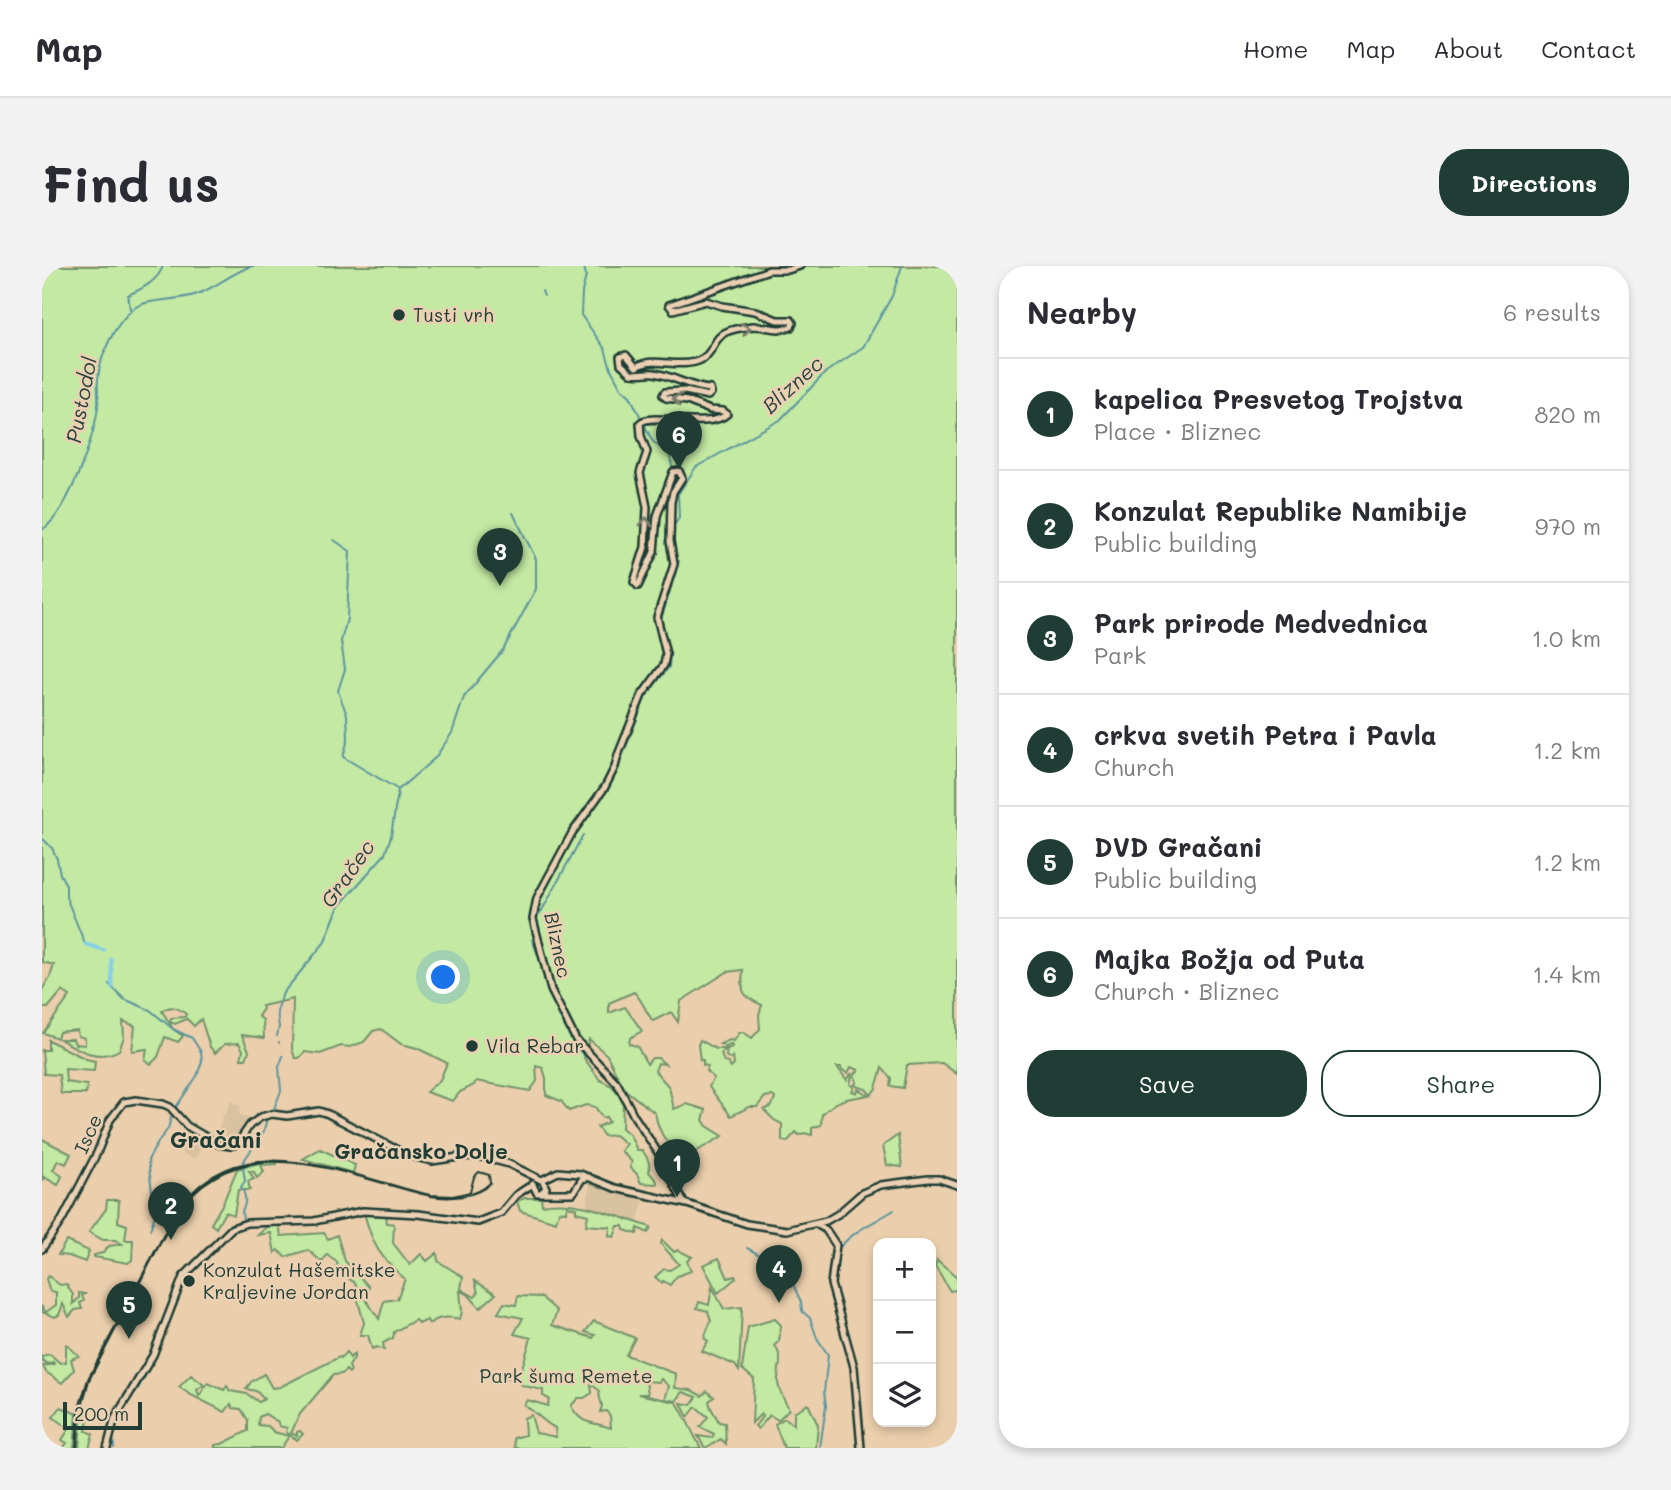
<!DOCTYPE html>
<meta charset="utf-8">
<style>
:root{--surface:#fff;--page:#f2f2f3;--text:#2b2b33;--muted:#7c7c81;--line:#e1e1e2;--accent:#1f3d34}
body{margin:0;font-family:Mali,sans-serif;background:var(--page);color:var(--text)}
.controls{position:absolute;right:21px;bottom:21px;display:grid;overflow:hidden;border-radius:14px;box-shadow:0 4px 10px #0003}
.controls button{width:63px;height:63px;display:grid;place-items:center;padding:0;border:0;border-bottom:2px solid var(--line);background:var(--surface);color:var(--text);font:35px sans-serif}
.scale{position:absolute;left:21px;bottom:18px;width:79px;box-sizing:border-box;padding-left:7px;border:4px solid #1f3d34;border-top:0;font-size:19px;line-height:24px;white-space:nowrap;color:#1f3d34;-webkit-text-stroke:5px #ecd0b3;paint-order:stroke}
.you{position:absolute;left:402px;top:712px;width:24px;height:24px;margin:-18px;border:5px solid #fff;border-radius:50%;background:#1a73e8;box-shadow:0 0 0 10px #1a73e833}
.badge{display:grid;place-items:center;width:46px;height:46px;border-radius:50%;background:var(--accent);color:#fff;font-size:23px;font-weight:700}
.pin{position:absolute;translate:-50% -58px;filter:drop-shadow(0 2px 4px #0008)}
.pin::after{content:'';position:absolute;top:37px;width:24px;height:21px;background:inherit;clip-path:polygon(0 0,100% 0,50% 100%)}
.list{margin:0;padding:0;list-style:none}
h2{display:flex;justify-content:space-between;align-items:center;height:91px;margin:0;padding:0 28px;font-size:30px}
h2 small{font-size:23px;font-weight:400;color:var(--muted)}
.list li{display:grid;grid-template-columns:46px 1fr auto;gap:21px;align-items:center;box-sizing:border-box;height:112px;padding:0 28px;border-top:2px solid var(--line)}
.list b{display:block;font-size:26px;white-space:nowrap}
.list p{margin:0;font-size:23px;white-space:nowrap;color:var(--muted)}
.list em{font-size:23px;font-style:normal;color:var(--muted)}
.actions{display:flex;gap:14px;padding:21px 28px}
.actions a{flex:1;padding:16px 0;border:2px solid var(--accent);border-radius:28px;text-align:center;font-size:24px;color:var(--accent)}
.actions .main{background:var(--accent);color:#fff}
.icon{flex:none;width:38px;height:38px;fill:none;stroke:currentColor;stroke-width:2;stroke-linecap:round;stroke-linejoin:round}
.map{position:relative;flex:none;width:915px;height:1182px;overflow:hidden;border-radius:28px}
header{display:flex;align-items:center;gap:42px;box-sizing:border-box;height:98px;padding:0 35px;background:var(--surface);border-bottom:2px solid var(--line)}
header strong{font-size:33px}
nav{display:flex;gap:38px;margin-inline-start:auto;font-size:24px}
.intro{display:flex;align-items:center;justify-content:space-between;box-sizing:border-box;height:168px;padding:0 42px}
h1{margin:0;font-size:49px}
.button{padding:18px 32px;border-radius:28px;background:var(--accent);color:#fff;font-size:24px;font-weight:700}
main{display:flex;gap:42px;padding:0 42px}
aside{flex:1;background:var(--surface);border-radius:28px;box-shadow:0 4px 10px #0003}
.map>svg:first-child{display:block}
</style>
<header>
<strong>Map</strong>
<nav><a>Home</a><a>Map</a><a>About</a><a>Contact</a></nav>
</header>
<div class="intro"><h1>Find us</h1><a class="button">Directions</a></div>
<main>
<div class="map">
<svg width="915" height="1182" viewBox="0 0 915 1182">
<rect width="100%" height="100%" fill="#ebcfac"/>
<filter id="ink" filterUnits="userSpaceOnUse"><feTurbulence type="fractalNoise" baseFrequency=".0143" numOctaves="2"/><feDisplacementMap in="SourceGraphic" scale="14" xChannelSelector="R" yChannelSelector="G"/><feConvolveMatrix kernelMatrix="1 2 1 2 8 2 1 2 1" color-interpolation-filters="sRGB"/></filter>
<g filter="url(#ink)">
<path fill="#d9c29f" d="M187,834L199,840L197,848L209,853L194,874L188,877L176,876L173,872L181,849H183L188,837Z
M147,864L163,873L153,893L139,887L141,875Z
M549,914L603,930L595,957L544,942Z"/>
<path fill="#c3e9a3" stroke="#71936c" stroke-width="2" fill-rule="evenodd" d="M0,0H915V808L900,797L865,799L861,822L848,820L849,812L840,802L834,822L829,829L824,823L812,819L815,816L812,809L817,804L809,801L806,807L800,804L799,801H795L805,814L809,808L810,810L808,818L812,822L810,825L815,827L816,823L826,829C804,834 800,830 780,848L779,859L770,862V869L762,867L757,869L754,866L745,876L740,875V858L732,854L722,844L730,840L733,832L730,830L723,831L715,841H707L689,850L667,821L672,812L664,805L666,800L661,799V794H658L656,779L658,774L674,783H684L679,788L682,796L686,797L689,802L692,799L691,790L688,793L684,790L685,783L690,781L689,778L684,781L678,778L688,774L692,775L697,767L701,766L710,772L718,763L717,749L720,739C699,730 699,726 701,704L685,706L639,735L636,756L629,746L611,755C603,745 601,735 592,726L567,737V747L583,741L600,765L588,772L587,778L595,780L605,798L610,792H616L623,798L616,797L613,805L627,821L632,843L645,838L664,844L661,854L665,860L681,870L648,889C626,884 617,868 613,847L582,823L565,789L547,773L542,792L558,814L570,820L581,835L580,862L588,869L595,884H600C605,891 609,897 607,906L615,915V918L599,917L595,908L588,901L590,896L579,885L584,878L573,869L562,870L555,861L567,856L564,851L561,852L553,841L544,839L527,845L519,835L504,829V812L501,802L494,800L495,815L488,825L434,815L432,819L418,826L411,835L384,826L398,814L405,797L375,782L359,778L339,763L331,765L322,776L308,781L299,780L278,788L263,786L257,792H253L250,783L251,733L220,740L221,743L216,750L221,754L222,772L200,769L207,785L204,793H199L201,784L197,777L183,778L173,787L168,781L159,753L152,760L145,753L133,758L128,756L129,752L143,751L144,748C136,742 129,738 120,745L131,763L141,770L136,776L123,771L116,791L109,798L103,794L105,783L90,785L93,760L81,755L82,771L77,784C56,796 37,784 18,773H31L33,778L43,779V772L36,770L35,764L17,766L15,772L1,767L28,730L20,725L6,742H0V724L8,711L12,699L0,696Z
M6,774L44,793L53,795L52,805L23,803L24,816L45,819L44,828H19L17,809L2,808L0,784H6Z
M856,869L860,901L845,899L841,880Z
M0,873L29,888L24,898L16,894L11,904L20,910L16,919L2,911L0,915Z
M278,883L313,899L311,907L261,893Z
M235,895V898L219,899L222,906L215,912L212,906L207,905L212,913L206,915L208,924H196L192,949L183,946L174,962L169,958L181,937L195,903L220,896Z
M483,932H499L500,939C536,932 575,951 609,961L606,967L596,962L595,968L582,964L581,960H576L572,971L567,970L568,961L544,959L546,949L534,946V942L525,940L524,946L517,945L514,956L478,945L475,935Z
M65,934H77L76,956L85,959L83,974H91L90,994L86,997L52,991V989L61,987L67,980L80,978L73,974H61L47,966L64,943Z
M322,947L345,948L344,957L352,958L351,977L368,999L379,988L385,995L395,987L396,995L421,1011L419,1023L433,1031L436,1027L433,1015L454,1028L438,1042L426,1028L418,1025L420,1046L418,1053C406,1051 397,1050 387,1058L385,1054L377,1058L373,1054L352,1066L351,1072L341,1077L342,1084L335,1081L330,1083L326,1069H318L322,1057L315,1031L316,1023L313,1017L293,1003L296,997L285,989L280,996L266,984L243,991L236,984L233,987L229,967L216,969L225,961L237,958L239,970L282,967L286,973L295,969L303,995L327,1021L322,1031L337,1053L342,1035L355,1033L363,1013C337,990 331,980 322,947Z
M620,974L632,986L636,984L650,991L645,995L649,1005L635,1010L628,1019L621,1015L620,1017L613,1011L622,1003L628,1004L637,998L619,978Z
M24,975L47,985L43,996L27,990L16,989Z
M677,992L686,1012L693,1010L694,1012L676,1027L661,999Z
M895,994L915,1011V1027L913,1024L908,1025C902,1016 899,1008 893,1000Z
M6,1010L18,1019L24,1018L31,1029V1038L37,1032V1027L43,1028L40,1030L42,1035L38,1037L40,1043L33,1044L27,1051L21,1038L17,1049L13,1051L0,1046V1041L4,1046L14,1039V1026L8,1025L4,1013Z
M670,1021L682,1043L700,1041L697,1105L693,1099L660,1085L666,1075L662,1072L669,1055L666,1045L655,1042L657,1036L667,1039Z
M476,1030L499,1031L515,1045L510,1059L551,1072L553,1069L543,1066L552,1055L593,1072L584,1089L634,1108L633,1122L649,1124L660,1130L665,1125L672,1131L667,1135L669,1142L677,1156L683,1157L684,1178L679,1173L663,1182L656,1170L670,1172L672,1168L658,1161L666,1151L654,1141L646,1151L639,1137L649,1139L655,1131L641,1126L634,1135L623,1133L627,1120L619,1113L617,1116L604,1115L606,1128H596L634,1136C639,1140 653,1173 659,1182H473L472,1172L483,1169L482,1152L489,1149L494,1167L514,1171L513,1162C501,1156 494,1146 482,1139L485,1134L506,1140L507,1133L501,1130V1124L482,1120L468,1111L461,1113L459,1109L479,1105L489,1072L472,1068L481,1052L456,1047L462,1037L474,1039ZM549,1118L558,1125L557,1128L560,1140L558,1146L564,1145L568,1150L569,1162C550,1155 540,1160 529,1140L536,1132H542L550,1127Z
M733,1053L739,1059L737,1075L733,1079C743,1098 735,1098 736,1117C737,1126 743,1135 747,1143L736,1154L728,1149L716,1163L713,1160L721,1150L719,1148L710,1157L712,1113L700,1103L706,1061Z
M24,1078L37,1090L29,1093L32,1104L20,1117L4,1106L1,1100L12,1098L11,1096L5,1098L0,1094V1090L8,1088L18,1097L24,1096Z
M304,1086L308,1092L312,1088V1092L307,1100L309,1105L307,1107L304,1104L300,1108L291,1109L258,1148L249,1167L255,1170V1166L258,1165L261,1168L255,1174L244,1166L245,1162L237,1160L236,1156L223,1148L217,1151L216,1159L226,1160L232,1166L247,1170L239,1182H173V1179L180,1178L206,1165V1154L199,1143L191,1142L189,1138L183,1146L149,1129L137,1121L149,1109L162,1119L155,1124L157,1130L166,1117L182,1124L185,1120L188,1125L205,1128L217,1136L222,1133L214,1125L204,1123L209,1116L222,1108L230,1122L238,1121L297,1091L299,1092Z
M766,1138L776,1159L774,1182H742L733,1158L743,1152L752,1159V1146Z
M19,1141L35,1148L32,1182H21L25,1177L20,1174L27,1163L11,1151Z
M40,1145L47,1147L44,1165L51,1168L47,1182H37Z"/>
<g fill="none" stroke-linecap="round" stroke-linejoin="round">
<path stroke="#5d959f" stroke-width="2" d="M542,0L544,10L540,26L539,49L563,83L569,103L579,122L588,130L611,176L618,181L627,183C628,196 633,207 632,219
M500,25L502,30
M88,43L86,29C100,23 116,15 121,0
M631,261L637,252L636,228L654,201L738,154L784,106L821,81L850,30L860,0
M0,264C26,247 53,171 56,140C57,131 55,122 56,113C58,89 72,59 91,43C106,31 138,36 158,27C176,20 191,6 210,0
M292,274L308,285L305,353L299,375L303,403L296,425L305,449L306,473L301,491L355,523
M619,354L637,295
M571,514L604,430L627,401L628,390L621,366
M0,572L10,582L15,593L18,608L24,619V631L43,678
M498,648L541,569
M493,669L490,674L498,693
M67,718L82,733L108,744L131,763L150,772L159,786L160,795L155,810L132,844
M510,732L518,752L526,764
M235,770L237,761L235,745L241,727L282,677L297,640L343,588L349,570L356,524L393,492L410,467L422,431L461,384L494,323V293L471,247
M530,772L534,781L541,788
M237,776V777
M231,845L239,825L237,801L241,790
M201,896L222,865L225,851
M201,901L203,915L199,921C204,929 205,937 200,945L201,954
M108,964L113,949L106,894L118,873L126,863L130,848
M705,982L738,1000L750,1016L759,1036L760,1045L768,1052L775,1072L786,1089L782,1126L784,1140L778,1182
M797,982C813,963 832,957 852,944
M795,997L796,986
M788,1023L797,1058
M94,1126L107,1103
M813,1142L816,1174
M72,1182L71,1168L84,1139"/>
<path stroke="#86cfe7" stroke-width="3.5" d="M43,678L62,684
M69,693L70,722"/>
<defs>
<path id="secondary" d="M596,320L592,316L603,281L605,241L598,207L605,186L599,170L598,157C610,145 666,165 685,148L681,145L668,144L645,135L624,132L621,129L623,126L643,125L666,130L669,127L668,123C649,122 632,110 612,107C604,106 597,109 589,107L579,98L578,91L584,89L594,101C613,90 631,102 653,96C672,91 670,72 684,66C691,63 703,61 711,60C725,60 735,66 749,61L751,57L749,54H735L713,45L680,40L664,35L631,44L627,39L727,4H746L758,0
M596,320L612,286L615,250L631,206L637,205L640,212L631,226L629,236L628,275L632,298L615,351L624,388L622,399L600,429L576,489L573,501L563,521L530,567L495,632L491,653L509,724L534,774L575,817L592,850L617,888L642,937
M500,914L516,906L538,908L573,922L645,938L705,958L745,964L784,955L796,948L820,927L839,919L886,913H897L915,919
M491,919L495,927H531L540,913L547,911
M776,959L784,964L794,979L789,1018L812,1101L819,1182
M0,983L20,954L55,887L68,854L82,836L94,834L121,838L128,841L145,860L176,878L188,880L195,878L208,859L219,851L230,848L245,850L277,845L286,848L365,889L390,895L423,890L441,891L467,898L501,915L504,922L499,927
M65,1182L73,1152L111,1089L141,1011L190,962L205,957L272,955L321,945L376,948L436,956L459,947L474,929L491,918"/>
</defs>
<use href="#secondary" stroke="#1f3d34" stroke-width="10"/>
<use href="#secondary" stroke="#ecd0b3" stroke-width="5"/>
<path stroke="#1f3d34" stroke-width="2" d="M34,1182L37,1142L46,1113L131,951C192,852 300,909 388,929L411,930L428,926L432,911L437,906L447,909L448,917C434,932 407,933 388,930C301,910 197,855 133,949L47,1114L38,1148L35,1182"/>
</g>
<defs><path id="oneway-chevron" d="M-2-3.5L2.5 0L-2 3.5" fill="none" stroke-width="1.6" stroke-linecap="round" stroke-linejoin="round" transform="scale(1.75)"/></defs>
<g stroke="#7b7f6d">
<use href="#oneway-chevron" transform="translate(704 63) rotate(-9)"/>
<use href="#oneway-chevron" transform="translate(635 133) rotate(-169)"/>
<use href="#oneway-chevron" transform="translate(604 256) rotate(-86)"/>
</g>
</g>
<g fill="#1f3d34" stroke="#ecd0b3" stroke-width="2.5">
<circle cx="357" cy="49" r="7"/>
<circle cx="430" cy="780" r="7"/>
<circle cx="147" cy="1015" r="7"/>
</g>
<g text-anchor="middle" stroke-width="5" stroke-linejoin="round" paint-order="stroke">
<g font-size="19" fill="#1f3d34" stroke="#ecd0b3" text-anchor="start">
<text x="371" y="56">Tusti vrh</text>
<text x="444" y="787">Vila Rebar</text>
<text x="161" y="1011">Konzulat Hašemitske<tspan x="161" dy="22">Kraljevine Jordan</tspan></text>
</g>
<g font-size="19" fill="#1f3d34" stroke="#ecd0b3">
<text transform="translate(516 679) rotate(78)" y="7">Bliznec</text>
<text transform="translate(46 868) rotate(-66)" y="7">Isce</text>
</g>
<g font-size="19" fill="#27463a" stroke="#ecd0b3">
<text x="524" y="1117">Park šuma Remete</text>
</g>
<g font-size="21" font-style="italic" fill="#24443d" stroke="#ecd0b3">
<text transform="translate(751 119) rotate(-42)" y="7">Bliznec</text>
<text transform="translate(40 134) rotate(-79)" y="7">Pustodol</text>
<text transform="translate(306 608) rotate(-55)" y="7">Gračec</text>
</g>
<g font-size="21" font-weight="bold" fill="#1f3d34" stroke="#ecd0b3">
<text x="379" y="893">Gračansko Dolje</text>
</g>
<g font-size="23" font-weight="bold" fill="#1f3d34" stroke="#ecd0b3">
<text x="174" y="882">Gračani</text>
</g>
</g>
</svg>
<div class="controls">
<button>+</button>
<button>−</button>
<button><svg class="icon" aria-label="layers" viewBox="0 0 24 24"><path d="M12 4l9 5-9 5-9-5zM3 14l9 5 9-5"/></svg></button>
</div>
<div class="scale">200 m</div>
<div class="you"></div>
<div class="pin badge" style="left:635px;top:931px">1</div>
<div class="pin badge" style="left:129px;top:974px">2</div>
<div class="pin badge" style="left:458px;top:320px">3</div>
<div class="pin badge" style="left:737px;top:1037px">4</div>
<div class="pin badge" style="left:87px;top:1073px">5</div>
<div class="pin badge" style="left:637px;top:203px">6</div>
</div>
<aside>
<h2>Nearby<small>6 results</small></h2>
<ul class="list">
<li><span class="badge">1</span><div><b>kapelica Presvetog Trojstva</b><p>Place · Bliznec</p></div><em>820 m</em></li>
<li><span class="badge">2</span><div><b>Konzulat Republike Namibije</b><p>Public building</p></div><em>970 m</em></li>
<li><span class="badge">3</span><div><b>Park prirode Medvednica</b><p>Park</p></div><em>1.0 km</em></li>
<li><span class="badge">4</span><div><b>crkva svetih Petra i Pavla</b><p>Church</p></div><em>1.2 km</em></li>
<li><span class="badge">5</span><div><b>DVD Gračani</b><p>Public building</p></div><em>1.2 km</em></li>
<li><span class="badge">6</span><div><b>Majka Božja od Puta</b><p>Church · Bliznec</p></div><em>1.4 km</em></li>
</ul>
<div class="actions"><a class="main">Save</a><a>Share</a></div>
</aside>
</main>
